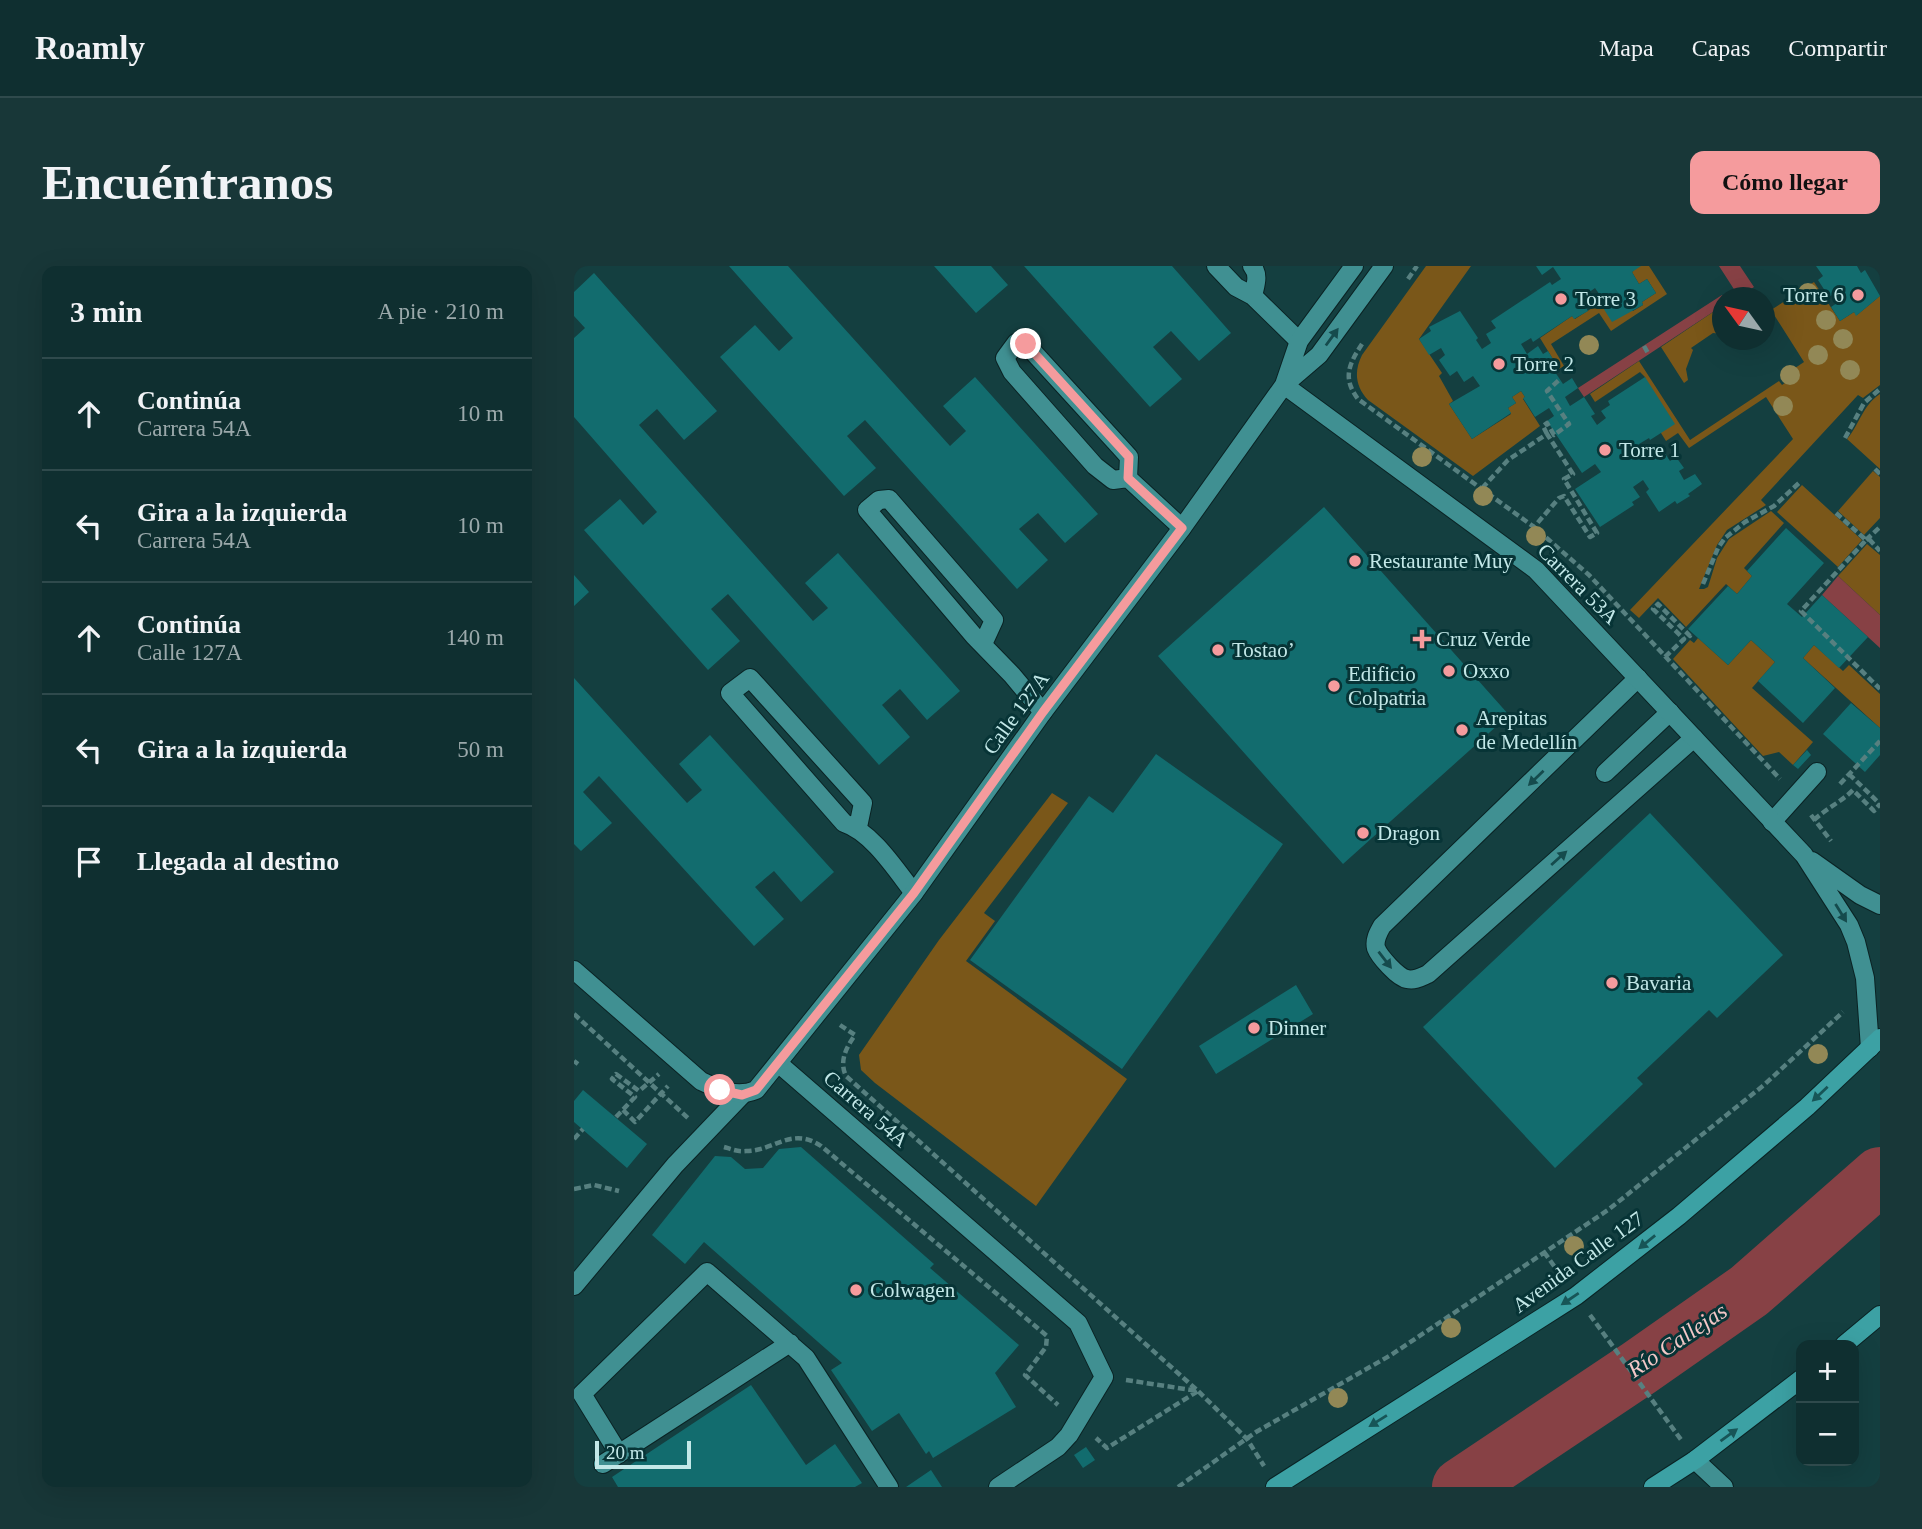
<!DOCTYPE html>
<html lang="es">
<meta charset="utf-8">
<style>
:root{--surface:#0f2f30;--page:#183738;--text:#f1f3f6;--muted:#9ba9ab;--line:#2f4a4c;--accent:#f59b9d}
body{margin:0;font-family:Georgia,serif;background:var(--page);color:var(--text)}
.controls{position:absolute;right:21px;bottom:21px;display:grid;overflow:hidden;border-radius:14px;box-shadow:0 7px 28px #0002}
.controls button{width:63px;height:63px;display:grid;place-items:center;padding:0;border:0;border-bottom:2px solid var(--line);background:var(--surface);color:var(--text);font:35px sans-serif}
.compass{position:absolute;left:1138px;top:21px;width:63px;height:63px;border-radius:50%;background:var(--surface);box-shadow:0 7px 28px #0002;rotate:303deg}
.scale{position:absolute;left:21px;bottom:18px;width:96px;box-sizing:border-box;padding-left:7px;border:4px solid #c3e8e8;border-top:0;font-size:19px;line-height:24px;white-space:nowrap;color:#c3e8e8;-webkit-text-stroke:5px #073436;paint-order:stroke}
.stop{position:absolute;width:21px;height:21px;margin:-16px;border:5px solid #f59b9d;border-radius:50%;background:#fff}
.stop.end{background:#f59b9d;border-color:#fff;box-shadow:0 2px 7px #0008}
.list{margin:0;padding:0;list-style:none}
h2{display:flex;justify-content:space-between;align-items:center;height:91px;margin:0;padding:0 28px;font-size:30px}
h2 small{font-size:23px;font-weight:400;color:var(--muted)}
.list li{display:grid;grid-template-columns:46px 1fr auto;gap:21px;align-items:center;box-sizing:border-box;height:112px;padding:0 28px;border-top:2px solid var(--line)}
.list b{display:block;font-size:26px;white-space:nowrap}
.list p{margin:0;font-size:23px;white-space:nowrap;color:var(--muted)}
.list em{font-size:23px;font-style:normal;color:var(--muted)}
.icon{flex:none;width:38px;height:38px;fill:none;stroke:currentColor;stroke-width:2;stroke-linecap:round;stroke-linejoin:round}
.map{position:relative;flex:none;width:1306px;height:1221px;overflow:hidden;border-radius:14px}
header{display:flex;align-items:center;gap:42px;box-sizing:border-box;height:98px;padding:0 35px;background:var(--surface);border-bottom:2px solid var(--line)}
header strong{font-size:33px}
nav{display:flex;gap:38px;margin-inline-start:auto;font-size:24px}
.intro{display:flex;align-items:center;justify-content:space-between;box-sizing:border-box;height:168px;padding:0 42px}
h1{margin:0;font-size:49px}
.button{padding:18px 32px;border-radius:14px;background:var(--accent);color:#111;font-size:24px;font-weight:700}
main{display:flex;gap:42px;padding:0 42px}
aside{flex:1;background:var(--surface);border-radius:14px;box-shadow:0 7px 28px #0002}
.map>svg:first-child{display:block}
</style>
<header>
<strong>Roamly</strong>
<nav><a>Mapa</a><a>Capas</a><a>Compartir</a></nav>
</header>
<div class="intro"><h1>Encuéntranos</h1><a class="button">Cómo llegar</a></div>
<main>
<aside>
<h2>3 min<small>A pie · 210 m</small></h2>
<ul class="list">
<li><svg class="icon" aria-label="ahead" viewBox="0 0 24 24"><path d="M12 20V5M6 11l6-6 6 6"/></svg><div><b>Continúa</b><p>Carrera 54A</p></div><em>10 m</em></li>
<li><svg class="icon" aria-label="left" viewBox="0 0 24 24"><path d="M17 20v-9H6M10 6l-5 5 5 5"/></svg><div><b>Gira a la izquierda</b><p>Carrera 54A</p></div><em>10 m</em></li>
<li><svg class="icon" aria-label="ahead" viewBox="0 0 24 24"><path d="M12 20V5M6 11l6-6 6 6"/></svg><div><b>Continúa</b><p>Calle 127A</p></div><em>140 m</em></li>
<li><svg class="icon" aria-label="left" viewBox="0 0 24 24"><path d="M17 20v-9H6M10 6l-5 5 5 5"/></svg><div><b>Gira a la izquierda</b></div><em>50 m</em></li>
<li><svg class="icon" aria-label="arrive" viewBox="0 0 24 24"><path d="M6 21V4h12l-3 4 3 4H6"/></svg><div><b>Llegada al destino</b></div></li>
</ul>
</aside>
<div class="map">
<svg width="1306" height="1221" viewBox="0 0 1306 1221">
<rect width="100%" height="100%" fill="#143f40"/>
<path fill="#7a5719" d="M852,0H897L845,73L868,107L865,110L879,135L875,138L898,173L937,148L934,142L942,137L938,131L947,125L951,131L949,133L966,160L899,210L794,134C781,120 780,105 788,89Z
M1064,0H1075L1093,28L1037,65L1025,47L977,78L990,100L985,103L966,72L998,50L1001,53L1026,37L1059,45L1069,39L1068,36L1082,27L1073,13L1065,18L1058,6Z
M1240,16L1266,55L1280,46L1283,49L1306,30V119L1289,132L1284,129L1187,234L1192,239L1153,264L1143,279L1125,323H1130L1134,321L1143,292L1155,273L1197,245L1210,257L1170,302L1178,310L1163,328L1152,318L1112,361L1084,332L1065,352L1056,344L1219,173L1192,131L1115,182L1104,167L1092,175L1087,167L1071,111L1066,106L1021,136L1016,128L1065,95L1116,174L1205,115L1208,119L1215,114L1212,108L1230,96L1197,44Z
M1148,40V68L1139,67L1117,82L1119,84L1112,103L1114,114L1110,117L1087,81Z
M1306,128V203L1273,173C1286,158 1288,140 1306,128Z
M1299,205L1306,211V252L1290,269L1264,245Z
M1228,219L1288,274L1264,301L1203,246Z
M1293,278L1306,289V349L1264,310Z
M1124,372L1154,399L1177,374L1201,396L1178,422L1239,476L1219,499L1205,486L1189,490L1099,393L1116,374L1120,377Z
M1240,379L1269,405L1275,399L1306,428V462L1229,392Z
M478,527L494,537L410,647L421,655L392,695L553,813L462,940L301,817L287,804L285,789L365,674Z"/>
<path fill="#874145" d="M1145,0H1166L1180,21L1165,31Z
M1148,29L1150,31L1148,40L1010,131L1004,122Z
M1264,310L1306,349V382L1248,329Z"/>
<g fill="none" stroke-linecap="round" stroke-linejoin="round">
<path stroke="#874145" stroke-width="58" d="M887,1221L1065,1102L1175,1025L1306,910"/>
</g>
<path fill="#126c6e" d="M155,0H214L376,180L392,165L369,140L401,111L524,248L491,277L464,247L445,263L474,294L443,323L291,154L273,170L302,202L270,230L146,91L181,59L205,85L219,72Z
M360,0H417L434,19L402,47Z
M450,0H598L657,67L625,95L597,65L579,81L608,113L576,141Z
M962,0H1067L1058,6L1065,18L1073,13L1082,27L1068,36L1069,39L1038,56L1026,37L1025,34L1028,32L1021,22L1014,27L1019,35L1011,40L1014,45L1000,53L998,50L959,76L957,72L947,78L953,88L964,80L969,88L974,85L985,103L981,106L989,118L998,112L1004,122L991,131L996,140L1010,131L1021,148L1017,150L1023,159L1032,152L1027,145L1036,139L1034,135L1071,111L1101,158L1076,174L1075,172L1065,178L1072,189L1086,180L1096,195L1102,191L1110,202L1105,205L1110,214L1121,208L1128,218L1114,228L1116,230L1103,238L1101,235L1085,246L1072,226L1075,223L1069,214L1059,221L1066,231L1058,236L1060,239L1026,261L1001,223L1027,206L1021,198L1008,207L973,155L980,150L975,142L961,151L949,132L951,131L947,125L938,131L942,137L934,142L937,147L898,173L875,138L906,120L899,110L890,116L883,105L876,110L865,94L871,89L867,82L855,89L845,73L857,65L855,61L886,45L904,72L902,74L908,83L917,77L912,68L922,62L917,55L976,16L978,19L987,13L979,1L968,9Z
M1242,0H1283L1287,7L1291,4L1306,30L1282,50L1280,46L1266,55L1257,41L1266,35L1261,27L1255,31L1244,14L1249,10Z
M20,7L143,145L110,174L83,143L65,159L239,355L254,342L231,317L264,287L386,425L353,454L326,423L308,439L336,471L305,499L154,328L137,343L166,375L134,404L10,264L46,233L69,259L83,246L0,151V72L11,62L0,50V26Z
M750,241L935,449L769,598L584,390Z
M1212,262L1250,297L1213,338L1228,351L1248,329L1294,371L1265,402L1240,379L1229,392L1261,422L1229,457L1184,415L1201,396L1177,374L1154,399L1114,363L1154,320L1163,328L1178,310L1173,305Z
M0,309L15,326L0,340Z
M0,412L113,537L128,524L105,498L136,469L260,606L227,636L200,605L181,621L210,653L180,680L25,510L9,526L38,557L7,585L0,578Z
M1277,437L1306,462V489L1291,506L1249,468Z
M1233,484L1237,489L1224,503L1219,499Z
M582,488L709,578L548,803L396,694L515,530L539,547Z
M1076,547L1209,689L1143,752L1135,744L1063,812L1069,818L981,902L849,761Z
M722,719L739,748L642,808L625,780Z
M9,824L73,878L53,902L0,856V835Z
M227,881L360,998L356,1002L445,1079L421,1107L442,1141L359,1192L355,1185L352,1188L325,1147L298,1165L257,1104L268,1097L130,976L111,998L78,969L141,890L157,891L171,903L189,902L205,883Z
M177,1119L232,1199L261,1178L288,1217L281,1221H44L38,1211Z
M512,1181L521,1194L509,1202L500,1189Z
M357,1204L368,1221H332Z"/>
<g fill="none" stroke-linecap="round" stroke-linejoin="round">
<defs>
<path id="service" d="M642,0L662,21L679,30L725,75
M678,0C686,9 681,20 679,30
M554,212L539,214L521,200L438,106L431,92L442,77L452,78L546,181L555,191L554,212L608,262
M409,378L420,354L315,233L305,234L293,244L400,370L438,409L469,446
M1064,412L808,660C804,667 800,674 802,682C805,690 824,712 833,713C841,715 847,711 854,708L1120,472
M1031,507L1096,446
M1198,556L1243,506
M284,561L289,537L176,412L156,427L270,557C298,566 322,604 340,627
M204,797L504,1057L530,1111L495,1169L484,1181L424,1221
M0,1020L101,899L168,829
M45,1188L8,1128L133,1006L232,1092L315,1221
M29,1198L216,1077"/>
<path id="minor" d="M710,119L962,304L1230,589L1275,659L1282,676L1291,712L1296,782
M710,119L725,75L780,0
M1238,595L1286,629L1306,639
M0,704L127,815C146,824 162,832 182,824L340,627L469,446L608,262L710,119L745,89L810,0
M1121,1194L1150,1221"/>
<path id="primary" d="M1270,1079L1306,1049
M701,1221L1002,1030L1105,950L1233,841L1306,772
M1079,1221L1121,1194L1227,1113"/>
</defs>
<use href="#service" stroke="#0a2324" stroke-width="20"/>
<use href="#minor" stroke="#0a2324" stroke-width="20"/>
<use href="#primary" stroke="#0a2324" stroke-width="20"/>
<path stroke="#578080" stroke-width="4.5" stroke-dasharray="7 3.5" stroke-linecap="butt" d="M834,13L843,0
M788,78C775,98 768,112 784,133L960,261L1015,309L1206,513
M1070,80L1075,89
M973,168L969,160L973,157L980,169L995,158L973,125L986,113
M1271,172L1290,137L1306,123
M1301,203L1306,208
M901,230L934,194L973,168L999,208L990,213L1023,267L1016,271L990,230L985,232L960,261
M1262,247L1292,274L1227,345L1306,423
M1295,273L1306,285
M1292,274L1306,261
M1129,318L1144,282L1151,272L1171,256L1200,240L1225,217
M1091,391L1110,373L1079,343L1084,338L1116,370L1117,366
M1275,508L1306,538
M1266,518L1306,475
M1237,549L1257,575
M1240,554C1253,542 1267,536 1279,524L1300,545L1306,538
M0,748L114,852
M266,759L281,769C272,782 265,795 272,810L624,1125L533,1182L522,1172
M0,795L4,798
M49,844L61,856L94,820
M42,851L61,831L38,813L42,808L65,825L85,808
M0,873L9,863
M150,881C157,883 164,886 172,885C201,885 217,860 247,880L473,1070L472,1081L451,1109L484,1139
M0,923L20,919L45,925
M970,986L988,1011
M1016,1049L1108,1175
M552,1114L624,1125L673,1173L690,1200
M604,1221L682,1166L817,1089L1034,944L1190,819L1269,746"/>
<use href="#service" stroke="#409092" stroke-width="18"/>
<use href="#minor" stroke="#409092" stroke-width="18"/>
<use href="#primary" stroke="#3ca1a4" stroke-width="18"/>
</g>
<g fill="#928856">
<circle cx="1234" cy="27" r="10"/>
<circle cx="1252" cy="54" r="10"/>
<circle cx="1269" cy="73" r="10"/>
<circle cx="1015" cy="79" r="10"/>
<circle cx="1244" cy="89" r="10"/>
<circle cx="1276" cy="104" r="10"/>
<circle cx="1216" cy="109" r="10"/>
<circle cx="1209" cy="140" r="10"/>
<circle cx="848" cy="191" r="10"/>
<circle cx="909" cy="230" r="10"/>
<circle cx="962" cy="270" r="10"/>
<circle cx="1244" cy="788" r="10"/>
<circle cx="1000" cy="980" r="10"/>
<circle cx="877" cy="1062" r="10"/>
<circle cx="764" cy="1132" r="10"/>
</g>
<defs><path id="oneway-solid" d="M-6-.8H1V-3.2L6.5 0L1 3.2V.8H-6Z" transform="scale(1.75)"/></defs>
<g fill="#154b4d">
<use href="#oneway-solid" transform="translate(758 71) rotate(-54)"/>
<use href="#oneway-solid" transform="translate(962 512) rotate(136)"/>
<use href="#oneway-solid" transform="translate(985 592) rotate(-42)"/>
<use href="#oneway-solid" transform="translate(1267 647) rotate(58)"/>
<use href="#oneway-solid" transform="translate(811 694) rotate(52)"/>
</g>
<g fill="#175557">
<use href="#oneway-solid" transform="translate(1246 828) rotate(137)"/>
<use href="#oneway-solid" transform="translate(1073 976) rotate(141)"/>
<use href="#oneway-solid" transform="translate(996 1033) rotate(146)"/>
<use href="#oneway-solid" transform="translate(804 1155) rotate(148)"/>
<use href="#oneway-solid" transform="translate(1155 1169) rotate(-36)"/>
</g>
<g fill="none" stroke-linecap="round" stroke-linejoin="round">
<path stroke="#f59b9d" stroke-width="9" d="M146,824L168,829L182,824L340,627L469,446L608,262L554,212L555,191L452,78"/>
</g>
<g fill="#f59b9d" stroke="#073436" stroke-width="2.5">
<circle cx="1284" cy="29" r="7"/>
<circle cx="987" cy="33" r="7"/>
<circle cx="925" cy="98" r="7"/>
<circle cx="1031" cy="184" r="7"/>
<circle cx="781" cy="295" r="7"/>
<path d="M844.5 362.5h7v7h7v7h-7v7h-7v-7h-7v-7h7z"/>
<circle cx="644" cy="384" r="7"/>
<circle cx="875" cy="405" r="7"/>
<circle cx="760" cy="420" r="7"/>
<circle cx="888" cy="464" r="7"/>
<circle cx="789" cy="567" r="7"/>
<circle cx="1038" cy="717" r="7"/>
<circle cx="680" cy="762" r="7"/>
<circle cx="282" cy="1024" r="7"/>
</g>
<g text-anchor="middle" stroke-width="6" stroke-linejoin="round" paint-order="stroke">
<g font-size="21" fill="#c3e8e8" stroke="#073436" text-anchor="start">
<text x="1270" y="36" text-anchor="end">Torre 6</text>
<text x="1001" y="40">Torre 3</text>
<text x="939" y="105">Torre 2</text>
<text x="1045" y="191">Torre 1</text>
<text x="795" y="302">Restaurante Muy</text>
<text x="862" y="380">Cruz Verde</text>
<text x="658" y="391">Tostao’</text>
<text x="889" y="412">Oxxo</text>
<text x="774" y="415">Edificio<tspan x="774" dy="24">Colpatria</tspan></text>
<text x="902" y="459">Arepitas<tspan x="902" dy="24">de Medellín</tspan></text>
<text x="803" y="574">Dragon</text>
<text x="1052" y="724">Bavaria</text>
<text x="694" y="769">Dinner</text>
<text x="296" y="1031">Colwagen</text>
</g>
<g font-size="21" fill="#c3e8e8" stroke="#073436">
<text transform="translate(1004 318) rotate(45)" y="7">Carrera 53A</text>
<text transform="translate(442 447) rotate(-54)" y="7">Calle 127A</text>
<text transform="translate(292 843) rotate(41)" y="7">Carrera 54A</text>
<text transform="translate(1004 996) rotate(-36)" y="7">Avenida Calle 127</text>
</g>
<g font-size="23" font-style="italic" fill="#f3c7c7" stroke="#073436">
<text transform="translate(1103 1074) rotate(-34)" y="8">Río Callejas</text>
</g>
</g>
</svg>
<div class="controls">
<button>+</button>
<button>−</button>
</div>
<svg class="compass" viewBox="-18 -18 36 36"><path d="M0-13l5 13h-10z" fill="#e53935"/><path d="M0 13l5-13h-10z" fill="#9ba9ab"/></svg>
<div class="scale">20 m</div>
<div class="stop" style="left:146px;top:824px"></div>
<div class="stop end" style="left:452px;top:78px"></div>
</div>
</main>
